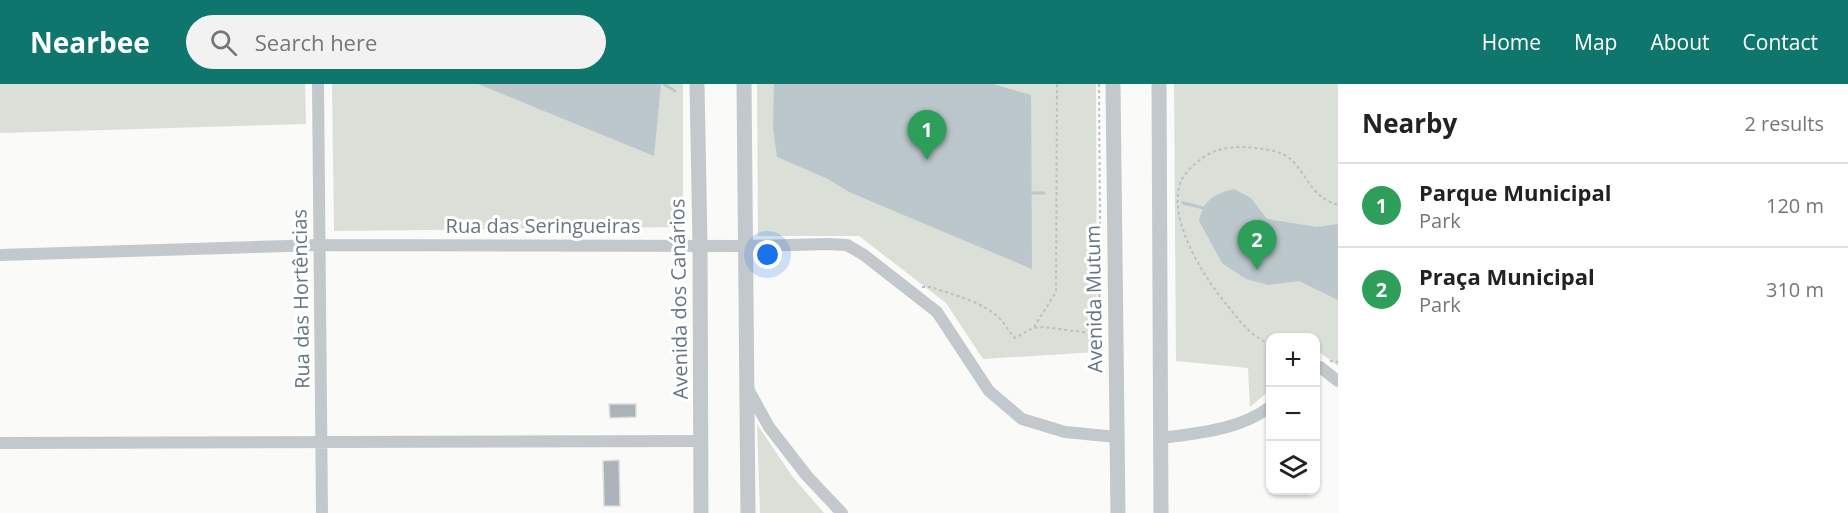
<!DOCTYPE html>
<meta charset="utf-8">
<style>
:root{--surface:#fff;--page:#f2f2f2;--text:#222;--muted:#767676;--line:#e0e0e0;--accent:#0f766e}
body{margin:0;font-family:"Open Sans",sans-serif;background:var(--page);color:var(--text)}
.controls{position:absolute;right:18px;bottom:18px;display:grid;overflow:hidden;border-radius:12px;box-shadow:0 2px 4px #0004}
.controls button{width:54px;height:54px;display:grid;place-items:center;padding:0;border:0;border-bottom:2px solid var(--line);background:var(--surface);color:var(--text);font:30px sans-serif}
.you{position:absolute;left:768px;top:171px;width:21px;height:21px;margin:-15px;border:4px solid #fff;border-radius:50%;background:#1a73e8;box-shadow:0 0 0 9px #1a73e833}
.badge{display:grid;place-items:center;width:39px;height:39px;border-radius:50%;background:var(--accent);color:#fff;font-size:20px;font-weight:700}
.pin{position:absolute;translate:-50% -50px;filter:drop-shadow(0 2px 3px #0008)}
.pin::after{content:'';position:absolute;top:32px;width:21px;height:18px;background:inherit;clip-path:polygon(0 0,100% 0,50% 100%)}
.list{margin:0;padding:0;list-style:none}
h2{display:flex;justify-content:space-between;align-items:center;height:78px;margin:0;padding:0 24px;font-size:26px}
h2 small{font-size:20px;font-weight:400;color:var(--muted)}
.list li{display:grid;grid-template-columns:39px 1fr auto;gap:18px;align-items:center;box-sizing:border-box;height:84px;padding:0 24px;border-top:2px solid var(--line)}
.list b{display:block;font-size:22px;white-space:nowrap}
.list p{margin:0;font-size:20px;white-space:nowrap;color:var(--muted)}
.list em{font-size:20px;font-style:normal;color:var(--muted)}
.icon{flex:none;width:33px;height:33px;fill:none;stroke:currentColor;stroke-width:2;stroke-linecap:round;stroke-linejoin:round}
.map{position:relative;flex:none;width:1338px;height:429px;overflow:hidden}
header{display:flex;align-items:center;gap:36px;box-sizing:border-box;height:84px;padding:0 30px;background:var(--accent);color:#fff}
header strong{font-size:28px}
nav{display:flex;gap:33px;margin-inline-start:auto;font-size:21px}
.search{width:420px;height:54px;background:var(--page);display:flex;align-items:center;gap:15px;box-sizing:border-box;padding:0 21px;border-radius:33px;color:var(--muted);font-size:22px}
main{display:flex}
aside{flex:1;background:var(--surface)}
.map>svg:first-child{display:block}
</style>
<header>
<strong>Nearbee</strong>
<div class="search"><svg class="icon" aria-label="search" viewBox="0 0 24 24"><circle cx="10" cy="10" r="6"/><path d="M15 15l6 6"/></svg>Search here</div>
<nav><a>Home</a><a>Map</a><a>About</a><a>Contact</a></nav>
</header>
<main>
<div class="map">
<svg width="1338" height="429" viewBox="0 0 1338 429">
<rect width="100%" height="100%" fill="#fafaf8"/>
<path fill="#dadfd7" d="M0,0H305L306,40L0,49Z
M332,0H683V143L334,147Z
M757,0H1096L1097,268L983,275L946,219L859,152H758Z
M1174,0H1338V282L1318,267L1316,269V254H1270V306L1250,323L1248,284L1176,277Z
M757,340L792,392L824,429H760Z"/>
<path fill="#bbc7cb" d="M478,0H661L654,72Z
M774,0H993L1031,11L1032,185L849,108L828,95L777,73L773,44Z
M1234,105L1251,114L1267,135L1317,143L1338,140V216L1299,197L1269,201L1246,195L1222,179L1199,137C1204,116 1213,110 1234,105Z"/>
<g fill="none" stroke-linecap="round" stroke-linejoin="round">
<path stroke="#bbc7cb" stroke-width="3" d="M664,0L675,7
M1029,109H1044
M1183,119L1204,124"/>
</g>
<path fill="#aab3b9" stroke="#dcdcda" stroke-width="1.5" d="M609,320H636V333L610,334Z
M619,376L620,422H604L603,377Z"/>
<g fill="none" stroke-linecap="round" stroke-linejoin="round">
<path stroke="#bbbfc2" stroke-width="2" stroke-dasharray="3 3" stroke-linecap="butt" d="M922,203H931C953,211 984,218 1000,235C1006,241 1009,248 1015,254L1033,244L1043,243L1099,250L1100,138L1099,0
M1034,243L1056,208L1057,0
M1270,260C1251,253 1240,237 1227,221C1204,194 1166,134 1181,97C1185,89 1193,81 1200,76C1220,59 1248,62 1274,67C1307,75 1302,110 1338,121
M1330,277L1338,278"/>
<path stroke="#c3c8cc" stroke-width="12" d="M318,0L322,429
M0,171L320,161L747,162L828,160L847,161L864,171L937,228L989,307L1022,335L1065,348L1117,353
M1316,283H1320L1338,297
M748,305L769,343L807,392L842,429
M1161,354C1198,349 1239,346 1270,323
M0,359L701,357"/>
<path stroke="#c3c8cc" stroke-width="15" d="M697,0L700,161L701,429
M744,0L748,429
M1113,0L1118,429
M1159,0L1161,429"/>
</g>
<g text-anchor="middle" stroke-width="6" stroke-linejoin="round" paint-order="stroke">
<g font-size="20" fill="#657683" stroke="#fff">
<text x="543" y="149">Rua das Seringueiras</text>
<text transform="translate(301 215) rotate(-91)" y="7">Rua das Hortências</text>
<text transform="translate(679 215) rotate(-91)" y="7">Avenida dos Canários</text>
<text transform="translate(1094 215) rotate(-91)" y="7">Avenida Mutum</text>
</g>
</g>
</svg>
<div class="controls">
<button>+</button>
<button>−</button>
<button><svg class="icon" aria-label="layers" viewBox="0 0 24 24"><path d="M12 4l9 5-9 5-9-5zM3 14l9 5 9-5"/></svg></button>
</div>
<div class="you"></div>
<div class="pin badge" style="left:927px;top:76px;background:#2e9e5b">1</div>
<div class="pin badge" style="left:1257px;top:186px;background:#2e9e5b">2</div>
</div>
<aside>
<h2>Nearby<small>2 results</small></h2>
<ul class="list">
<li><span class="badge" style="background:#2e9e5b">1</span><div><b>Parque Municipal</b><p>Park</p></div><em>120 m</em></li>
<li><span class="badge" style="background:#2e9e5b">2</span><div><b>Praça Municipal</b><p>Park</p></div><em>310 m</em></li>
</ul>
</aside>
</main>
